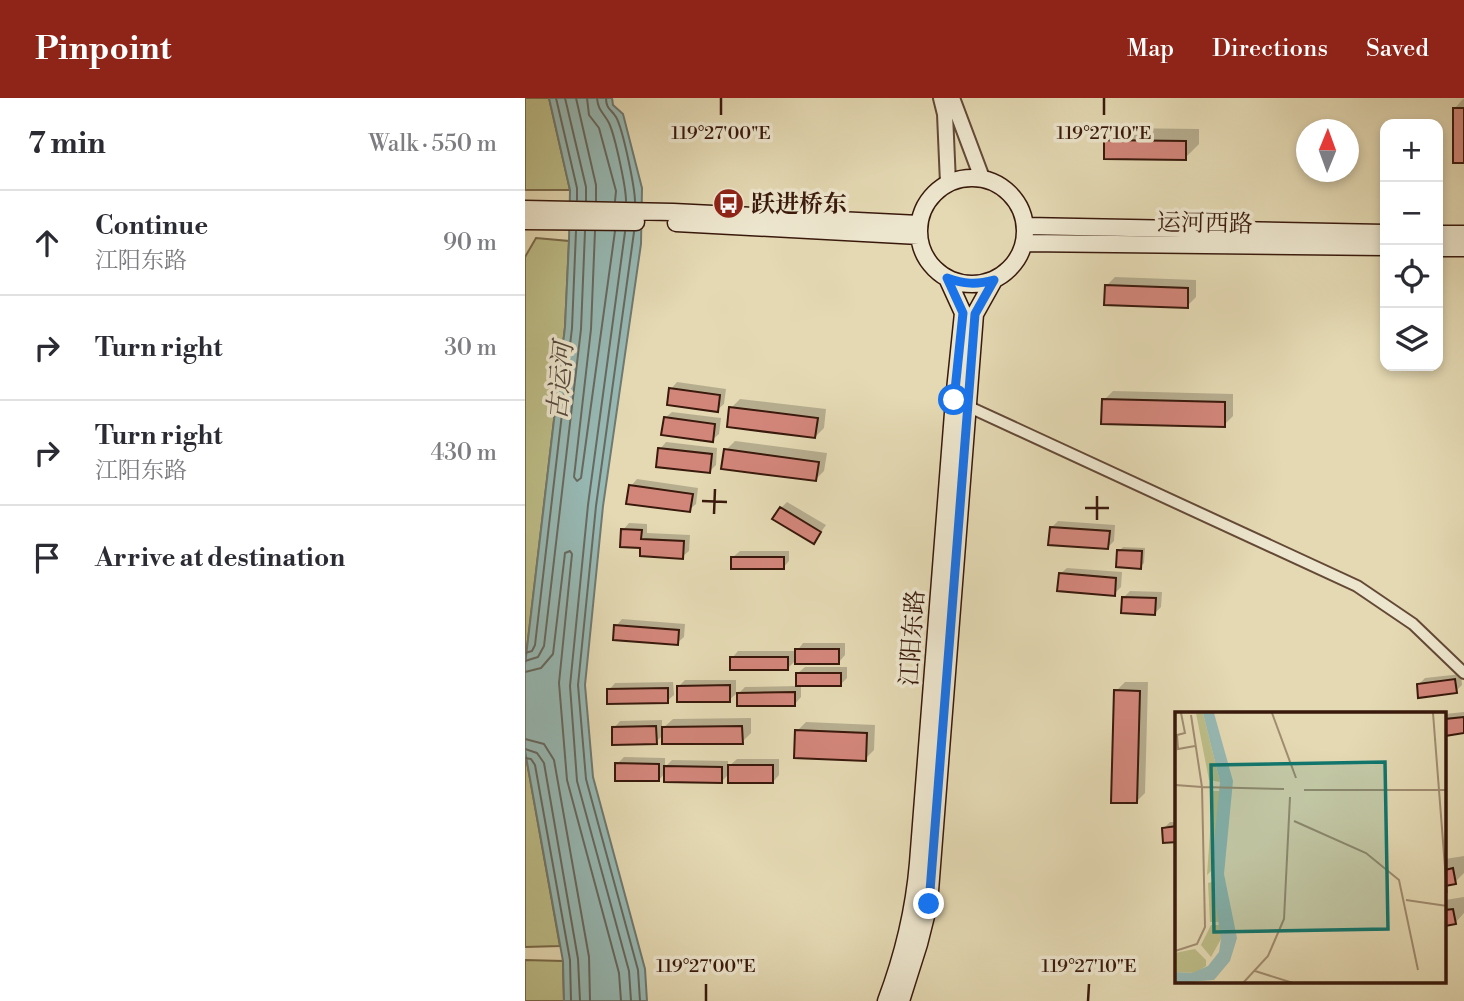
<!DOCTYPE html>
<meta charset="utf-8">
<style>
:root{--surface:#fff;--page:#f2f2f3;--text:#2b2b33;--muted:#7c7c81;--line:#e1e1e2;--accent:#8f2418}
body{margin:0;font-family:"Libre Bodoni","Noto Serif SC",serif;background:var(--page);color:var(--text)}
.controls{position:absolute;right:21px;top:21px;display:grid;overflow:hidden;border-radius:14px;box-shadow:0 4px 10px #0003}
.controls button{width:63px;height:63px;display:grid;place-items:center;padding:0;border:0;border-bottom:2px solid var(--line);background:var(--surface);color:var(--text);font:35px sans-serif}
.compass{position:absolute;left:771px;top:21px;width:63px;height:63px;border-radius:50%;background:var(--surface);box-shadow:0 4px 10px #0003;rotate:1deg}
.stop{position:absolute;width:21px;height:21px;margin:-16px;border:5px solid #1a73e8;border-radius:50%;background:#fff}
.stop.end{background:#1a73e8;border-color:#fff;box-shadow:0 2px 7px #0008}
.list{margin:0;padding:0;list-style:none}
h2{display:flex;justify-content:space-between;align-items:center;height:91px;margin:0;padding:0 28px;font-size:30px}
h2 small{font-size:23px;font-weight:400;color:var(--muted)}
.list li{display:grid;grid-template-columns:46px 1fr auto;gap:21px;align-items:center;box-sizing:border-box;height:105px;padding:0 28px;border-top:2px solid var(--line)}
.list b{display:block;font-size:26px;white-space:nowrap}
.list p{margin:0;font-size:23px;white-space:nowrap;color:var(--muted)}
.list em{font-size:23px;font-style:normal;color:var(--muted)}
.icon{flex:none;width:38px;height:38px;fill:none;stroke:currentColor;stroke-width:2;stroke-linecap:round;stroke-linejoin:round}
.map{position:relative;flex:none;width:939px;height:903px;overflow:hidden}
header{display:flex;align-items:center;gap:42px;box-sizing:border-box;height:98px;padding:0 35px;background:var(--accent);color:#fff}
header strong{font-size:33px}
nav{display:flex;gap:38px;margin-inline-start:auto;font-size:24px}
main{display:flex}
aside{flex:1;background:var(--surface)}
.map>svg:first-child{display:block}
</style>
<header>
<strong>Pinpoint</strong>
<nav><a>Map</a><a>Directions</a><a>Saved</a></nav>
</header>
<main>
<aside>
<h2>7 min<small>Walk · 550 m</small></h2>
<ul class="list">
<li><svg class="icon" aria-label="ahead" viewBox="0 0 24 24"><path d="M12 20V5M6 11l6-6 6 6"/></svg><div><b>Continue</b><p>江阳东路</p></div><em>90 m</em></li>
<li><svg class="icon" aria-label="right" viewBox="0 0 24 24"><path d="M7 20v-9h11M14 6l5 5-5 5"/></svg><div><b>Turn right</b></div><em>30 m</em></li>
<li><svg class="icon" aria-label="right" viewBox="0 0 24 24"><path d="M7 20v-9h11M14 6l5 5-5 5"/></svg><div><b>Turn right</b><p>江阳东路</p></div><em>430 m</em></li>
<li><svg class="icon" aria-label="arrive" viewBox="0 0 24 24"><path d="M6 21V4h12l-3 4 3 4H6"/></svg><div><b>Arrive at destination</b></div></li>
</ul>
</aside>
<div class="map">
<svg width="939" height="903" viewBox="0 0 939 903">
<rect width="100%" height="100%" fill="#e4d9b3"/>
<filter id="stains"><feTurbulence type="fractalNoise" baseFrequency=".00286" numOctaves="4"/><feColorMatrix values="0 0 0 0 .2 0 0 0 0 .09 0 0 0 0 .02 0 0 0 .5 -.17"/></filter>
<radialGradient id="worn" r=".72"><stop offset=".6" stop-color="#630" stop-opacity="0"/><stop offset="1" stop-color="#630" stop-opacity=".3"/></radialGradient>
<path fill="#bcbc87" stroke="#7a6a4a" stroke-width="2" d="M0,0H24L45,92H0Z
M11,140L44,143L40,229L0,567V159Z
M0,653L35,848L0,849Z
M0,862L38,863L39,903H0Z"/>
<path fill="#97b9b4" stroke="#717971" stroke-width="2" d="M24,0H87L88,7L98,16L117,90L116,146L78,408L60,587L68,679L120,871L122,903H39L38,863L0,653V567L40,229L44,143L45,92Z"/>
<path fill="#0003" d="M938,1H939V63L930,10Z
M595,30L674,31V46L660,60L581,43Z
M590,179L671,182V199L662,208L581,188Z
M152,284L201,291L199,306L192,312L146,291Z
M588,293L708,296V318L699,327L579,302Z
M215,301L301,311L299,330L290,339L206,310Z
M147,314L196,320L194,336L187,342L140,320Z
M210,343L302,355L299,373L290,382L201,352Z
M141,344L192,350L191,367L184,374L135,351Z
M112,381L173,390L171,406L164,412L106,388Z
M262,404L301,427L289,444L256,410Z
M533,423L590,427L589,443L583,449L526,430Z
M104,425L122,426V435L165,437L164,453L157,459L117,449L98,432Z
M598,449L620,450L619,465L615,469L594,453Z
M215,453H264V463L258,470L208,459Z
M542,470L597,474L596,489L589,496L535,476Z
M605,493L637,494L636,509L630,515L599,499Z
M97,521L160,526L159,539L152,545L91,528Z
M278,545H320V557L314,564L272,561L263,570L207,560L213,553H272Z
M280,569H322V580L315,587L276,586V599L270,606L214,595L220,589L273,588V575Z
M936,576L937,587L931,593L893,587L900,580Z
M160,582H211V596L204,602L154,588Z
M148,584L149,597L142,603L84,592L90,585Z
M600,584H623L620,695L611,704L591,593Z
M939,614V634L920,636V616Z
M226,620V635L217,644L139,636L131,644L89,630L95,623L137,622V631L148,621Z
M281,624L350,627L349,652L340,661L272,633Z
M99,659L140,660V669L147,662L203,663V669L212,661H254V677L248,684L205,675L197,683L141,674L134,682L92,666Z
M645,724H652V742L638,731Z
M939,758V775L930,784L920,786V761Z
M939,799V815L930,825L920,826V802Z"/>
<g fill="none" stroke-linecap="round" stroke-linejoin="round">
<path stroke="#686960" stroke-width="2" d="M31,0L52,90V102
M40,0L61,89V103
M51,0L71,87V103
M62,0L64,17L74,30L91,93L90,103
M72,0C73,13 79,15 84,25C90,38 101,89 101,103
M81,0C81,11 86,11 91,19C98,31 110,90 110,104
M70,133L66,231L49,379L52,383L56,380L90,133
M100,134L63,407L45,588L52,683L104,873L106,903
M109,134L71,408L53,587L61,681L113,872L115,903
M0,555L7,553L10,547L47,230L51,133
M0,563L13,559L19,548L56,231L60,133
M0,574L16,570L28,556L40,455L45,453L47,456L34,585L42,682L94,875L96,903
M0,641L19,646L29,662L64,859L65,903
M0,651L12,655L19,665L53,861L55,903
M0,660L6,661L10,667L45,862L46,903"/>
</g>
<path fill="#d2867a" stroke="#39190c" stroke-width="2" d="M928,10H939V65H928Z
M579,42L661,43V62L579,61Z
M580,187L663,190V210L579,207Z
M144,290L195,297L193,314L142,307Z
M577,301L700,304V329L576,326Z
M204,309L293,320L290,340L202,329Z
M139,319L190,326L188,344L136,337Z
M133,350L187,356L185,375L131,369Z
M199,351L294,364L291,383L196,371Z
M104,387L168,396L165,414L101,406Z
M255,409L296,434L289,446L247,421Z
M525,429L585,433L583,451L523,447Z
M96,431L117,432L116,441L159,443L158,461L115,458V450L95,449Z
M592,452L617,453L616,471L591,469Z
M206,459H259V471H206Z
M534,475L591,480L590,498L532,493Z
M597,499L631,500L630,517L596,515Z
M89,527L154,532L153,547L88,542Z
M270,551H314V566H270Z
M205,559H263V572H205Z
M271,575H316V588H271Z
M930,581L932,595L893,600L892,586Z
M205,587V604H152V588Z
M143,590V605L82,606V591Z
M589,592L615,593L612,705H586Z
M270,594V608H212V595Z
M939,619V635L920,638V621Z
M131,628L132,646L87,647V629Z
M217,628L218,646H137V629Z
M270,632L342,635L341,663L269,660Z
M90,665L134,666V683H90Z
M203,667H248V685H203Z
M139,668L197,669V685L139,684Z
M652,728V744L638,745L637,730Z
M928,770L931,786L920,788V772Z
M928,811L931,826L920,828V812Z"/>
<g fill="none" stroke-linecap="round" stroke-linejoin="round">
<defs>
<path id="minor" d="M442,308L832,488L888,526L939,575"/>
<path id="tertiary" d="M416,0L420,16L423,85
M427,0L457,80"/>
<path id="secondary" d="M394 133a53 53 0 1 1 106 0a53 53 0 1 1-106 0Z
M0,111L148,114L394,126
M0,123L111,124
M151,125L394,138
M501,128L860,135
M913,136H939
M500,145L860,149
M913,150H939
M361,903C378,858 389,813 393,765L429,302L438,215L422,180
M376,903L394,846L404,806L450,216L469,182"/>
</defs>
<use href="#minor" stroke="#644936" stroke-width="14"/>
<use href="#tertiary" stroke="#644936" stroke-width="18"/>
<use href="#secondary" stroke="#39190c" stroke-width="19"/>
<use href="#minor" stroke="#ede6ce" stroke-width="10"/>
<use href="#tertiary" stroke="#ede6ce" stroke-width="14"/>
<use href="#secondary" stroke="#ede6ce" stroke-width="16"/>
</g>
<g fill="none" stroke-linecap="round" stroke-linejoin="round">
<path stroke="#1a73e8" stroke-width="9" d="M404,806L450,216L469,182C451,187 439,186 422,180L438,215L429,302"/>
</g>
<path fill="none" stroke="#39190c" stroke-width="2.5" d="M196,17V0M579,17V0M177,403L202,404M560,410H584M189,416L190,391M572,422V398M181,903V886M563,903L564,886"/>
<defs>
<symbol id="bus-disc" viewBox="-11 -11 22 22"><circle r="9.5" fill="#8f2418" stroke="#ede6ce"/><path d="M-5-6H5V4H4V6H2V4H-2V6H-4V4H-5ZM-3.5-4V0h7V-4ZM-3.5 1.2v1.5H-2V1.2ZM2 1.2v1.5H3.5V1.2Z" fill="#fff"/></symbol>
</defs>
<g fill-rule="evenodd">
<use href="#bus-disc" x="186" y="88" width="35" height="35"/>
</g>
<g text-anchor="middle" stroke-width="7" stroke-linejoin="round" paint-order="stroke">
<g font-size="24" font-weight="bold" fill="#39190c" stroke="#ede6ce" text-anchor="start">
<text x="226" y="114">跃进桥东</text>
</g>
<g font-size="24" fill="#39190c" stroke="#ede6ce">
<text transform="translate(680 125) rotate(1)" y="8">运河西路</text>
<text transform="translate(387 540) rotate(-86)" y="8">江阳东路</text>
</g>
<g font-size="26" font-style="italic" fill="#55493e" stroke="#ede6ce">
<text transform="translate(35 283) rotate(-85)" y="9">古运河</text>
</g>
</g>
<g transform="translate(650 614)">
<rect width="271" height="271" fill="#e4d9b3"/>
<path d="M21,1H28L45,70L34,68ZM38,79H44V95L38,157L32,163ZM37,170L45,210H35L33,171ZM36,213H46V227L36,245L26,233ZM20,237L31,248V254L20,261L0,260V241Z" fill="#bcbc87"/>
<path d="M28,1H39L58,69L49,162L62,226L55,249L39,268L0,271V260L17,261L33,254L44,240L46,227L36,162L45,70Z" fill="#97b9b4"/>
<path fill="none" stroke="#a08c70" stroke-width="2" d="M6,1L10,21L2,23L3,37L20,34M97,1L121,66M258,1L272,181M0,73L27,75M27,75L109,77M129,78H272M119,109L191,141L224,168L243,258M231,188L272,194M0,239L22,232L30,215L27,75L16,3M80,259L118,271M68,271L93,244L109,207L115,85"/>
<path fill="#0f766e" fill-opacity="0.15" stroke="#0f766e" stroke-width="3.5" d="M210,50L213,217L39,220L36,53Z"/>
<rect width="271" height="271" fill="none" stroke="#39190c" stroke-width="3.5"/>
</g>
<g font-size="18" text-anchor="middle" fill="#39190c" stroke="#ede6ce" stroke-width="7" stroke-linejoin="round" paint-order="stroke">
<text x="196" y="41">119°27'00"E</text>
<text x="579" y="41">119°27'10"E</text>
<text x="181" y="874">119°27'00"E</text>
<text x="564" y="874">119°27'10"E</text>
</g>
<rect width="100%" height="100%" filter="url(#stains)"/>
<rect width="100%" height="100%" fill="url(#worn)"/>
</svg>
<div class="controls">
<button>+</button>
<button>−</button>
<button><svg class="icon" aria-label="locate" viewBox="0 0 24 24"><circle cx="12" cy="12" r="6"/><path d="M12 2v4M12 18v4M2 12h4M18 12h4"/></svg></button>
<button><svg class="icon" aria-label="layers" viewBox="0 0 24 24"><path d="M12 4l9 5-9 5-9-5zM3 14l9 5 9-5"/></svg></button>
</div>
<svg class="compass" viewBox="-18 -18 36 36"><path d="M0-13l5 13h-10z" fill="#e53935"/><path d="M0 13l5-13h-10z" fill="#7c7c81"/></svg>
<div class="stop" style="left:429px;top:302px"></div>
<div class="stop end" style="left:404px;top:806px"></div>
</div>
</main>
